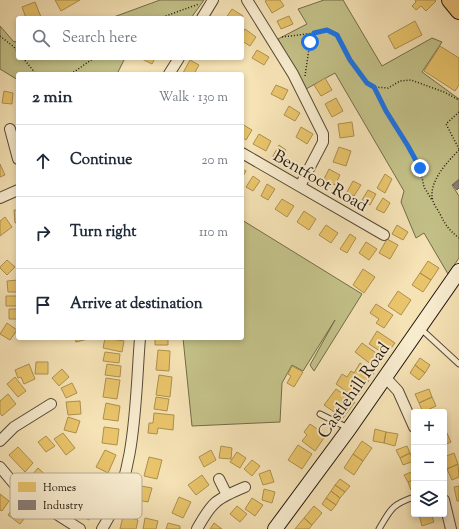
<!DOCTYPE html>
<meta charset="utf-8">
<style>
:root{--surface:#fff;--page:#f2f2f3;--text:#1f2937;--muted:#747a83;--line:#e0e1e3}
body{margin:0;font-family:"Sorts Mill Goudy",serif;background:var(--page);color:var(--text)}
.controls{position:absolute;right:12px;bottom:12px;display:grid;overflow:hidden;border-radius:4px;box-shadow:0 2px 6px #0003}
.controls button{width:36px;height:36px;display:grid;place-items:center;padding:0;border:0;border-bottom:1px solid var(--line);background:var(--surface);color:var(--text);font:20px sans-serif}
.stop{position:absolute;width:12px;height:12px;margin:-9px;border:3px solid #1a73e8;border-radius:50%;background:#fff}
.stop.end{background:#1a73e8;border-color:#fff;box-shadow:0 1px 4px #0008}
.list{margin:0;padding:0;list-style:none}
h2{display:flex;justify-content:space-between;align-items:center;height:52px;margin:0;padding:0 16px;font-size:17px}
h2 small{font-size:13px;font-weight:400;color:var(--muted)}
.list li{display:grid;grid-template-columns:26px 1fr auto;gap:12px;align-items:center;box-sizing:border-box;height:72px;padding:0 16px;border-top:1px solid var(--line)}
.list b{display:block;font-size:15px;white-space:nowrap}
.list em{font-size:13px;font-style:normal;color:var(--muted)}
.icon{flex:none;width:22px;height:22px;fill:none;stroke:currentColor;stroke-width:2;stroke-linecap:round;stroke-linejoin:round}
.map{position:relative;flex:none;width:459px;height:529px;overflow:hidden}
.search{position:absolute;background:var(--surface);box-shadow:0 2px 6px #0003;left:16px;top:16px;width:228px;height:44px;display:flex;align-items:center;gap:10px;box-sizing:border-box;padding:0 14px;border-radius:4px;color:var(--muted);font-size:15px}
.panel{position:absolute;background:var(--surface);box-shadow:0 2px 6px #0003;left:16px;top:72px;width:228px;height:268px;border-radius:4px}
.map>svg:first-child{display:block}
</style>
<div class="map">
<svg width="459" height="529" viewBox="0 0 459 529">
<rect width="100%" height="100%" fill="#f5e2b5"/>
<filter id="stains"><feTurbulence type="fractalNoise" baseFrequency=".005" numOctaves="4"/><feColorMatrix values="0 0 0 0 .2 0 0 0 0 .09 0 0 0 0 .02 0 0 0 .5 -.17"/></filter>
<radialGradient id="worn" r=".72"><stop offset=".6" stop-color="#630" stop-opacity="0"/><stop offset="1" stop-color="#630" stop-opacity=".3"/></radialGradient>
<path fill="#c3c188" stroke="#726c4a" d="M160,0H204L191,18H111Z
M324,0H343L382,66L432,38L442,42L422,72L459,99V179L452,185L459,196V258L448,274L424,233L416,238L401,202L404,191L335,73L306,89L278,39L307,24L298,9Z
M0,26L14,42L18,41V58H125L117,74H18V80L0,69Z
M242,220L362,294L314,371L310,365L335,320L303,371L292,365L282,383L280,422L192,426L183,338H242Z"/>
<path fill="#e9c46a" stroke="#ad904e" d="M55,0H80L61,11Z
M267,0H280L284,6L272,13L265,1Z
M415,0H435L436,1L426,11L421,6L416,10L412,6L416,2Z
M35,2L41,17L26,18L22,7Z
M232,9L243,16L242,18H226Z
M289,16L293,24L281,29L277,21Z
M415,21L422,35L395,49L388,36Z
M245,29L256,37L250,46L242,41V34Z
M440,46L459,58V85L455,91L424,71Z
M257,50L269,57L264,65L252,58Z
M142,58H155L152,64L142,59Z
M190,60L199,65L194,74H184L183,73Z
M325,78L332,90L321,96L314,85Z
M276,85L288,90L283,100L271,94Z
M4,91L13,93L12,104L2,103Z
M336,98L343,111L332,117L325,104Z
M289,106L300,113L295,121L284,115Z
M352,122L354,136L340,138L338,124Z
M242,124L252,130L246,140L242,137Z
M301,127L313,134L307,144L296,137Z
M259,134L271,141L266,151L253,144Z
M279,145L286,150L279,162L272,158Z
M339,147L351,151L346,166L333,162Z
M0,164L5,175L0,177Z
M242,169L246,171L242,178Z
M329,169L340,175L335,185L324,179Z
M385,174L392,179L385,193L377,188Z
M253,176L260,181L253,191L246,187Z
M353,181L361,185L354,196L347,192Z
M267,184L275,189L268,200L261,196Z
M368,190L376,194L370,205L362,200Z
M383,198L390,203L384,213L376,209Z
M282,199L294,206L287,217L275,209Z
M14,210H18V222L15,223Z
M304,211L316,219L309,230L297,222Z
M5,217L12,227L0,236V221Z
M326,225L338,233L331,243L319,235Z
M397,225L408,232L403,240L392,234Z
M350,234L356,238L347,253L340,249Z
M387,239L398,245L390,259L379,253Z
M366,242L377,249L369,260L359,253Z
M7,260L15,267L7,275L0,268V267Z
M428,261L439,268L431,280L420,273Z
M363,269L375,277L364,293L353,285Z
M420,273L431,280L423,292L412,285Z
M18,280V292H8L7,281Z
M398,291L411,300L401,315L388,306Z
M6,296H17L18,306H6Z
M376,304L393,315L384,328L376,323L379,319L370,313Z
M9,309H18V319H9Z
M7,323L17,330L10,340L0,334Z
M377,331L395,343L386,355L369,344Z
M75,338H88V339L76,342Z
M105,338L124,341L122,352L103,348Z
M155,338H168V345H155Z
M362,343L379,355L372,365L355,352Z
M158,350L170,351L169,371L156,370Z
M105,352L120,354L119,363L103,361Z
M420,358L430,365L425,373L415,365Z
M36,362H48V374H35Z
M360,363L374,373L359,395L353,390L350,394L336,384L342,374L347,377L351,371L354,373Z
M29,364L35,379L24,384L21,377L18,378L15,370Z
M107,364L121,366L120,377L105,375Z
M415,365L425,373L419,380L410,373Z
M292,366L303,372L294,387L287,383L291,376L288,374Z
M62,369L69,377L59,386L52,378Z
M159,375L172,377L170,397L156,395Z
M15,377L26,391L18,397L7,384Z
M106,378L120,380L117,399L103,397Z
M72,383L77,393L66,398L61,388Z
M336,389L355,402L343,418L324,405Z
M429,389L432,397L419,403L415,394Z
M8,394L16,404L2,416L0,413V401Z
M156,397L169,399L167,411L154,409Z
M432,397L436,406L423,412L419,403Z
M80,401L81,414L68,415L66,402Z
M106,403L120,406L118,421L103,419Z
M154,413L174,415L173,430L158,428L157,434L148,433L149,423H153Z
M68,417L80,421L76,433L64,430Z
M310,424L326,435L315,451L302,441L307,435L304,432Z
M104,427L119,429L117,445L102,443Z
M375,429L386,432L384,443L373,441Z
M445,429L451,442L444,445V430Z
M386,432L398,434L395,446L384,443Z
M63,433L75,448L66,455L54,439Z
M46,436L55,446L46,452L38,442Z
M362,441L372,448L363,461L353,454Z
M298,445L312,454L302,469L288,460Z
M221,446L232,448L231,459L219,458Z
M407,446L410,453L400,458L396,450Z
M18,447L33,463L25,472L9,455Z
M105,450L116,455L108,473L96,467Z
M211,450L216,460L204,467L199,457Z
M237,452L246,458L240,468L230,462Z
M410,453L414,461L403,465L400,458Z
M454,453L458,464L447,469L444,457Z
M353,454L363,461L354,475L344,468Z
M149,457L162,460L157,479L144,476Z
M252,460L260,466L252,476L244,469Z
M458,464L459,477L452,480L447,469Z
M38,468L49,478L41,487L30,477Z
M270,470L274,482L263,485L259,474Z
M414,471V480L408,482L404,475Z
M202,475L209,485L196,495L188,485Z
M340,479L350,486L345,492L335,485Z
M414,480V489L411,490L408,482Z
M335,485L345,492L340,498L331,491Z
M141,486L152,488L148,502L137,500Z
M459,486V501H457L454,487Z
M264,489L275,492L272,503L262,500Z
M331,491L340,498L336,505L326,498Z
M0,494L9,501L2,511L0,510Z
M85,496L98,502L89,520L77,514Z
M179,497L191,502L183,518L172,513Z
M252,498L263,505L255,516L245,509Z
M326,498L336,505L331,511L322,504Z
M15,505L28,514L20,524L8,515Z
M237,506L247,514L240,522L230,514Z
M314,506L322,513L312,525L304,518Z
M421,514H431L434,522L422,526L419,515Z
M123,516L138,520L136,529H120Z
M145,518L158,521L156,529H143Z
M304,518L312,525L309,529H295Z
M168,523L180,526V529H166Z
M214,523L222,529H210Z"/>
<path fill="#8a817c" stroke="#6b615a" d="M459,180V188L457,190L453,185Z"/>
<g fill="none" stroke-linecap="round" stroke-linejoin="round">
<defs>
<path id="service" d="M420,328L459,364
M320,414L348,428
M379,529C391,509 391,505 414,497"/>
<path id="minor" d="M247,0L293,74L323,134V142L300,186
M202,18L213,0
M169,74L179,58
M10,129L18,159
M242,153L384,235
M0,198L18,190
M385,377L398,391L414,427
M0,441L14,427L51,404
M0,467L20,491L80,529
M219,479L227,495
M444,500L451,529
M102,529C137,475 135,400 140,338
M197,529C212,502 216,499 245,487"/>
<path id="secondary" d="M275,529L349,429L459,271"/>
<path id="primary" d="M450,0L459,11"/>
</defs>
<use href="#service" stroke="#574936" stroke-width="7"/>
<use href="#minor" stroke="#574936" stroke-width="12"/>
<use href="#secondary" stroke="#22160b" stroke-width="16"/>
<use href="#primary" stroke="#22160b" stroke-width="18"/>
<path stroke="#22160b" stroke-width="1.5" stroke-dasharray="1 2" stroke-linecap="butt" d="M160,18L199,4
M0,36L14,47L18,52
M282,37L314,33
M23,58L36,74
M71,74L94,58
M305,76L310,42L314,33L327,30L337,35L350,60L367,83L374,87L388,88L400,81L411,80L444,92L459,100
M374,87L386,111L417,160L420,168L424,187L432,200
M459,112L446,124L459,149
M459,150C448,161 427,183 433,201C434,205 438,210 440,214C446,226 449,230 459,238"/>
<use href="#service" stroke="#f8eccf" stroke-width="5"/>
<use href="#minor" stroke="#f8eccf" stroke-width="10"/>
<use href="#secondary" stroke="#f8eccf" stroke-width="14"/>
<use href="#primary" stroke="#eac17a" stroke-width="16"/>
</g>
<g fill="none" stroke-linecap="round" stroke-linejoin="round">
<path stroke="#1a73e8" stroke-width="5" d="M310,42L314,33L327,30L337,35L350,60L367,83L374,87L386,111L408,146L420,168"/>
</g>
<g text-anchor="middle" stroke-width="4" stroke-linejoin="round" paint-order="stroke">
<g font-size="17" fill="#22160b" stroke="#f8eccf">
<text transform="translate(321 180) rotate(30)" y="6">Bentfoot Road</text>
<text transform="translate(353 390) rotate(-55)" y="6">Castlehill Road</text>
</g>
</g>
<rect x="10" y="473" width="132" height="46" rx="6" fill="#f8eccf" stroke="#b8ac94" stroke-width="1"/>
<rect x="18" y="482" width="18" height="10" fill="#e9c46a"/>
<rect x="18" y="500" width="18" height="10" fill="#8a817c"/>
<g font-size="11" fill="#22160b">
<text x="43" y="491">Homes</text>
<text x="43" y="509">Industry</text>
</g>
<rect width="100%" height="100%" filter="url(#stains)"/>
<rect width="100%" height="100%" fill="url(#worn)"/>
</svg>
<div class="controls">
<button>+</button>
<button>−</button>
<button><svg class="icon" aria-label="layers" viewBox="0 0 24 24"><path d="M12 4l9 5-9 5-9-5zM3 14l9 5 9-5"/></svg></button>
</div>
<div class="stop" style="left:310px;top:42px"></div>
<div class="stop end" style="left:420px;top:168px"></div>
<div class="search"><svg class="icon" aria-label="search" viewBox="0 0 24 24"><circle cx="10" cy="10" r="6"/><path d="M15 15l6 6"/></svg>Search here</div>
<section class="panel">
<h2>2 min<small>Walk · 130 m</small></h2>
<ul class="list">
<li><svg class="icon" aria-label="ahead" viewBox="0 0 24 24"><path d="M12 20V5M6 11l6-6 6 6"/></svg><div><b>Continue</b></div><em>20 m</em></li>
<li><svg class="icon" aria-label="right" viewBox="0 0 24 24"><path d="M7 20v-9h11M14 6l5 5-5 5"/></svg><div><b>Turn right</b></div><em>110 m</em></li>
<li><svg class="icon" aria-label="arrive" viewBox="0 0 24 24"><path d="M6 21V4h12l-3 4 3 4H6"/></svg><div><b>Arrive at destination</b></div></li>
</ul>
</section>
</div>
